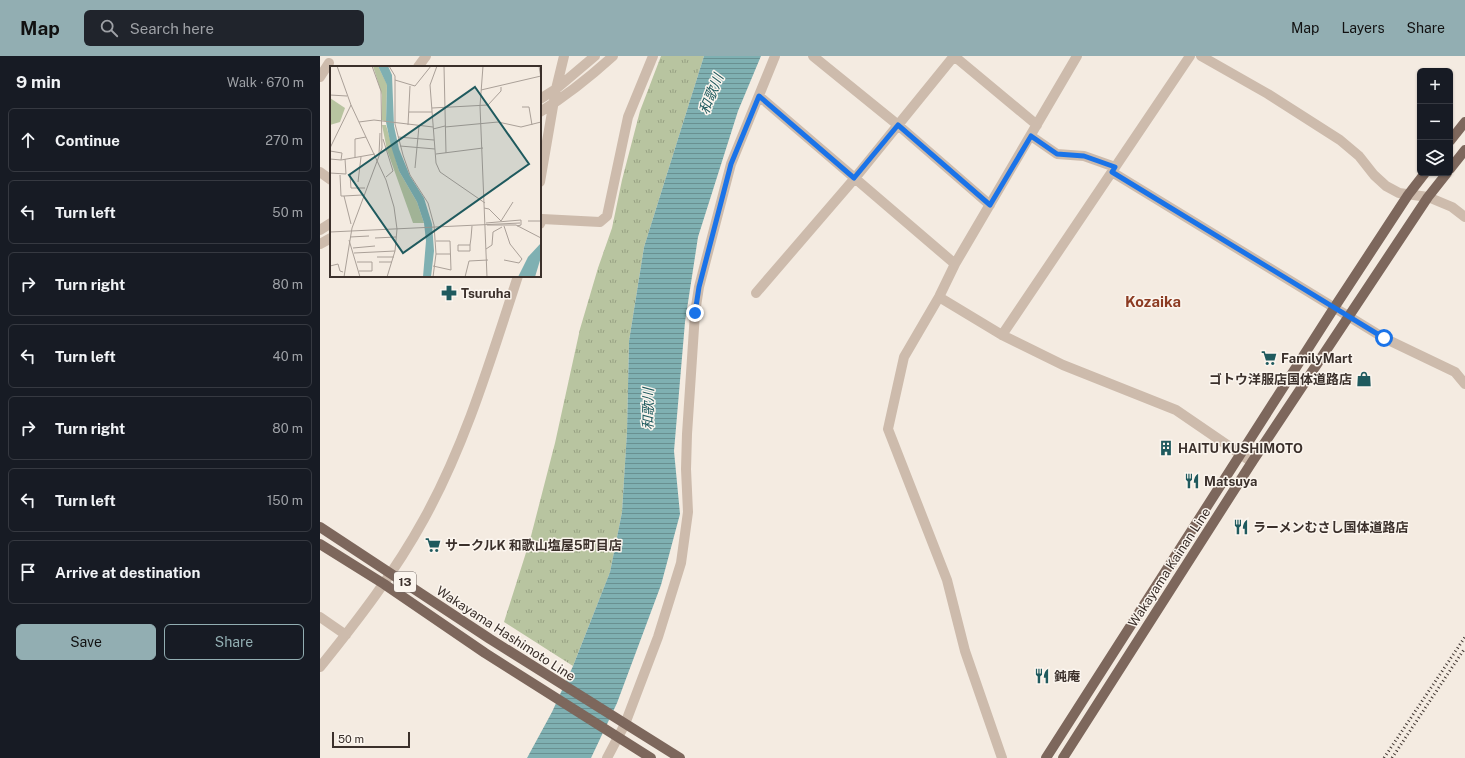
<!DOCTYPE html>
<meta charset="utf-8">
<style>
:root{--surface:#171b24;--page:#20242c;--text:#f1f3f6;--muted:#9ea1a6;--line:#363941;--accent:#92aeb2}
body{margin:0;font-family:"Public Sans","Noto Sans JP",sans-serif;background:var(--page);color:var(--text)}
.controls{position:absolute;right:12px;top:12px;display:grid;overflow:hidden;border-radius:6px;box-shadow:0 1px 3px #0004}
.controls button{width:36px;height:36px;display:grid;place-items:center;padding:0;border:0;border-bottom:1px solid var(--line);background:var(--surface);color:var(--text);font:20px sans-serif}
.scale{position:absolute;left:12px;bottom:10px;width:78px;box-sizing:border-box;padding-left:4px;border:2px solid #3b302b;border-top:0;font-size:11px;line-height:14px;white-space:nowrap;color:#3b302b;-webkit-text-stroke:3px #fbf5ee;paint-order:stroke}
.stop{position:absolute;width:12px;height:12px;margin:-9px;border:3px solid #1a73e8;border-radius:50%;background:#fff}
.stop.end{background:#1a73e8;border-color:#fff;box-shadow:0 1px 4px #0008}
.list{margin:0;padding:0;list-style:none}
h2{display:flex;justify-content:space-between;align-items:center;height:52px;margin:0;padding:0 16px;font-size:17px}
h2 small{font-size:13px;font-weight:400;color:var(--muted)}
.list li{display:grid;grid-template-columns:26px 1fr auto;gap:12px;align-items:center;box-sizing:border-box;height:64px;margin:0 8px 8px;padding:0 8px;border:1px solid var(--line);border-radius:6px}
.list b{display:block;font-size:15px;white-space:nowrap}
.list em{font-size:13px;font-style:normal;color:var(--muted)}
.actions{display:flex;gap:8px;padding:12px 16px}
.actions a{flex:1;padding:9px 0;border:1px solid var(--accent);border-radius:6px;text-align:center;font-size:14px;color:var(--accent)}
.actions .main{background:var(--accent);color:#111}
.icon{flex:none;width:22px;height:22px;fill:none;stroke:currentColor;stroke-width:2;stroke-linecap:round;stroke-linejoin:round}
.map{position:relative;flex:none;width:1145px;height:702px;overflow:hidden}
header{display:flex;align-items:center;gap:24px;box-sizing:border-box;height:56px;padding:0 20px;background:var(--accent);color:#111}
header strong{font-size:19px}
nav{display:flex;gap:22px;margin-inline-start:auto;font-size:14px}
.search{width:280px;height:36px;background:var(--page);display:flex;align-items:center;gap:10px;box-sizing:border-box;padding:0 14px;border-radius:6px;color:var(--muted);font-size:15px}
main{display:flex}
aside{flex:1;background:var(--surface)}
.map>svg:first-child{display:block}
</style>
<header>
<strong>Map</strong>
<div class="search"><svg class="icon" aria-label="search" viewBox="0 0 24 24"><circle cx="10" cy="10" r="6"/><path d="M15 15l6 6"/></svg>Search here</div>
<nav><a>Map</a><a>Layers</a><a>Share</a></nav>
</header>
<main>
<aside>
<h2>9 min<small>Walk · 670 m</small></h2>
<ul class="list">
<li><svg class="icon" aria-label="ahead" viewBox="0 0 24 24"><path d="M12 20V5M6 11l6-6 6 6"/></svg><div><b>Continue</b></div><em>270 m</em></li>
<li><svg class="icon" aria-label="left" viewBox="0 0 24 24"><path d="M17 20v-9H6M10 6l-5 5 5 5"/></svg><div><b>Turn left</b></div><em>50 m</em></li>
<li><svg class="icon" aria-label="right" viewBox="0 0 24 24"><path d="M7 20v-9h11M14 6l5 5-5 5"/></svg><div><b>Turn right</b></div><em>80 m</em></li>
<li><svg class="icon" aria-label="left" viewBox="0 0 24 24"><path d="M17 20v-9H6M10 6l-5 5 5 5"/></svg><div><b>Turn left</b></div><em>40 m</em></li>
<li><svg class="icon" aria-label="right" viewBox="0 0 24 24"><path d="M7 20v-9h11M14 6l5 5-5 5"/></svg><div><b>Turn right</b></div><em>80 m</em></li>
<li><svg class="icon" aria-label="left" viewBox="0 0 24 24"><path d="M17 20v-9H6M10 6l-5 5 5 5"/></svg><div><b>Turn left</b></div><em>150 m</em></li>
<li><svg class="icon" aria-label="arrive" viewBox="0 0 24 24"><path d="M6 21V4h12l-3 4 3 4H6"/></svg><div><b>Arrive at destination</b></div></li>
</ul>
<div class="actions"><a class="main">Save</a><a>Share</a></div>
</aside>
<div class="map">
<svg width="1145" height="702" viewBox="0 0 1145 702">
<defs>
<pattern id="park-tufts" width="24" height="20" patternUnits="userSpaceOnUse"><rect width="24" height="20" fill="#b8c4a0"/><path d="M3 7l-1-3M5 7V3M7 7l1-3M15 17l-1-3M17 17v-4M19 17l1-3" fill="none" stroke="#97a083"/></pattern>
<pattern id="water-rules" width="6" height="5" patternUnits="userSpaceOnUse"><rect width="6" height="5" fill="#7fb0b2"/><path d="M0 2.5h6" fill="none" stroke="#699091"/></pattern>
</defs>
<rect width="100%" height="100%" fill="#f4ebe1"/>
<path fill="url(#park-tufts)" d="M341,0H384L324,191L309,285L307,375L302,456L290,516L253,610L184,566L210,484L235,387L260,273L278,212L292,172L302,124L320,55Z"/>
<path fill="url(#water-rules)" d="M384,0H441L418,55L378,181L365,266L354,395L360,458L341,529L297,647L271,702H207L232,656L253,610L290,516L302,456L307,375L309,285L324,191Z"/>
<g fill="none" stroke-linecap="round" stroke-linejoin="round">
<path stroke="#cdbbac" stroke-width="10" d="M493,0L578,69L670,149
M881,0L948,38L1020,84L1039,100L1054,119L1066,130L1079,137L1108,141L1132,151L1145,161
M98,11L106,0
M0,21L9,7
M439,40L635,208
M220,43L236,33L275,0
M220,56C246,40 271,20 293,0
M711,80L737,98L764,100L795,111
M0,116L11,124
M792,116L1064,282L1135,316L1145,328
M220,126L236,33L244,0
M220,168L222,163L280,166L287,160L308,61L333,0
M0,174L11,167
M0,188L11,182
M436,237L535,122L634,0L717,69
M619,241L682,279L743,309L856,354L932,406
M682,279L870,0
M0,561L26,579
M0,611C38,564 75,516 104,463C146,387 171,302 198,220
M287,702L305,668L338,581L361,507L368,456L366,413L367,378L375,257L379,231L411,108L455,0
M682,702L645,595L627,524L568,373L584,301L619,241L635,208L757,0"/>
<path stroke="#7d675c" stroke-width="10" d="M1130,85L1145,66
M1130,113L1145,94
M0,471L170,583L360,702
M0,488L64,528L165,597L331,702
M726,702L1014,252L1088,139L1105,117
M743,702L932,406L1108,141L1127,117"/>
<path stroke="#3b302b" stroke-width="3" stroke-dasharray="1 3" stroke-linecap="butt" d="M1064,702L1145,581
M1072,702L1145,592"/>
</g>
<g fill="none" stroke-linecap="round" stroke-linejoin="round">
<path stroke="#1a73e8" stroke-width="5" d="M375,257L379,231L411,108L439,40L534,122L578,69L670,149L711,80L737,98L764,100L795,111L792,116L1064,282"/>
</g>
<defs>
<symbol id="pharmacy-bare" viewBox="-9 -9 18 18"><path d="M-2-6h4v4h4v4h-4v4h-4v-4h-4v-4h4Z" fill="#1f5a5e" stroke="#fbf5ee" stroke-width="2.5" paint-order="stroke"/></symbol>
<symbol id="supermarket-bare" viewBox="-9 -9 18 18"><path d="M-6-5.5h2.5l.6 2H6L4.5 2H-2.5L-4.4-4H-6ZM-1.5 3.2a1.3 1.3 0 1 0 .1 0ZM3 3.2a1.3 1.3 0 1 0 .1 0Z" fill="#1f5a5e" stroke="#fbf5ee" stroke-width="2.5" paint-order="stroke"/></symbol>
<symbol id="shop-bare" viewBox="-9 -9 18 18"><path d="M-5-2.5h2.3a2.7 3.5 0 0 1 5.4 0H5L5.5 6h-11ZM-1.5-2.5h3a1.5 2.3 0 0 0-3 0Z" fill="#1f5a5e" stroke="#fbf5ee" stroke-width="2.5" paint-order="stroke"/></symbol>
<symbol id="building-bare" viewBox="-9 -9 18 18"><path d="M-4-6H4V6H1V3H-1V6H-4ZM-2.5-4.3h1.7v1.8h-1.7ZM.8-4.3h1.7v1.8H.8ZM-2.5-1h1.7V.8h-1.7ZM.8-1h1.7V.8H.8Z" fill="#1f5a5e" stroke="#fbf5ee" stroke-width="2.5" paint-order="stroke"/></symbol>
<symbol id="restaurant-bare" viewBox="-9 -9 18 18"><path d="M-5-6h1v4h1v-4h1v4h1v-4h1v5L-1.5 .5V6h-2V.5L-5-1ZM5-6V6H3V1.5H1.5Q1.5-4 5-6Z" fill="#1f5a5e" stroke="#fbf5ee" stroke-width="2.5" paint-order="stroke"/></symbol>
</defs>
<g fill-rule="evenodd">
<use href="#pharmacy-bare" x="118" y="226" width="22" height="22"/>
<use href="#supermarket-bare" x="938" y="291" width="22" height="22"/>
<use href="#shop-bare" x="1033" y="312" width="22" height="22"/>
<use href="#building-bare" x="835" y="381" width="22" height="22"/>
<use href="#restaurant-bare" x="861" y="414" width="22" height="22"/>
<use href="#restaurant-bare" x="910" y="460" width="22" height="22"/>
<use href="#supermarket-bare" x="102" y="478" width="22" height="22"/>
<use href="#restaurant-bare" x="711" y="609" width="22" height="22"/>
</g>
<g text-anchor="middle" stroke-width="3" stroke-linejoin="round" paint-order="stroke">
<rect fill="#fbf5ee" stroke="#756b66" stroke-width="1" x="74" y="516" width="22" height="20" rx="3"/>
<g font-size="12" font-weight="bold" fill="#3b302b">
<text x="85" y="530">13</text>
</g>
<g font-size="13" font-weight="bold" fill="#3b302b" stroke="#fbf5ee" text-anchor="start">
<text x="141" y="242">Tsuruha</text>
<text x="961" y="307">FamilyMart</text>
<text x="1032" y="328" text-anchor="end">ゴトウ洋服店国体道路店</text>
<text x="858" y="397">HAITU KUSHIMOTO</text>
<text x="884" y="430">Matsuya</text>
<text x="933" y="476">ラーメンむさし国体道路店</text>
<text x="125" y="494">サークルK 和歌山塩屋5町目店</text>
<text x="734" y="625">鈍庵</text>
</g>
<g font-size="13" fill="#3b302b" stroke="#fbf5ee">
<text transform="translate(849 511) rotate(-57)" y="5">Wakayama Kainan Line</text>
<text transform="translate(186 577) rotate(33)" y="5">Wakayama Hashimoto Line</text>
</g>
<g font-size="14" font-style="italic" fill="#1f5a5e" stroke="#fbf5ee">
<text transform="translate(391 38) rotate(-68)" y="5">和歌川</text>
<text transform="translate(328 353) rotate(-89)" y="5">和歌川</text>
</g>
<g font-size="15" font-weight="bold" fill="#8c3b22" stroke="#fbf5ee">
<text x="833" y="251">Kozaika</text>
</g>
</g>
<g transform="translate(10 10)">
<rect width="211" height="211" fill="#f4ebe1"/>
<path d="M0,32L15,42L10,56L0,59Z" fill="#b8c4a0"/>
<path d="M43,0H48L57,18L56,56L52,54V29ZM52,59H56L69,105L87,136L94,157H83L57,84Z" fill="#b8c4a0"/>
<path d="M48,0H58L62,9L64,60L69,83L80,110L94,132L102,158L104,185L101,211H93L96,175L94,157L87,136L69,105L61,80L56,56L57,19ZM211,177V191L205,211H188L198,191Z" fill="#7fb0b2"/>
<path fill="none" stroke="#aaa098" stroke-width="1" d="M7,0L21,39L56,114L64,141L67,163L65,185L57,211M59,0L65,10V58L73,89L80,109L98,137L104,159L106,188L103,211M107,0L100,19L106,97L110,106L155,137M114,0L116,87M153,0L150,40L157,211M209,0L211,12M65,14L85,20L101,0M151,24L211,10M0,29L17,30M192,41H199L202,59M102,42L158,39L171,25V21M79,46H102M29,56L44,54L103,61M78,59L80,20M115,61L168,56L191,61L211,56M103,63L115,60M68,71L104,74M53,73L63,105L56,111M70,80L105,83M0,82L21,39M0,85L12,87L11,94M49,88L50,67M106,88L153,82M25,92V73L36,71M0,93L11,94L45,88M85,102L89,60M0,107L16,108L15,93M10,109L11,130H14L21,158M20,109L21,122H35M28,116L31,91M14,130L32,129M154,142L159,143L171,155M171,155L183,136M198,155H211M156,157L191,154V159L187,160M157,159H186L211,172M0,166L190,157M20,171L39,170M45,172L66,171M19,174L30,211M140,179H128V185H140V179L141,172L142,160M23,182L45,180M156,183L162,179L163,166L172,161M24,187L65,185M106,188H120M47,191H64M174,194L189,197L192,193L180,178L174,160M27,196H42V205H29M49,196H62M0,200L8,198L10,205L13,206M103,200L121,204L120,175H106M14,211L22,162L52,82L51,25L42,0M135,211L139,195L158,194"/>
<path fill="#1f5a5e" fill-opacity="0.15" stroke="#1f5a5e" stroke-width="2" d="M145,21L199,98L73,187L19,109Z"/>
<rect width="211" height="211" fill="none" stroke="#3b302b" stroke-width="2"/>
</g>
</svg>
<div class="controls">
<button>+</button>
<button>−</button>
<button><svg class="icon" aria-label="layers" viewBox="0 0 24 24"><path d="M12 4l9 5-9 5-9-5zM3 14l9 5 9-5"/></svg></button>
</div>
<div class="scale">50 m</div>
<div class="stop" style="left:1064px;top:282px"></div>
<div class="stop end" style="left:375px;top:257px"></div>
</div>
</main>
